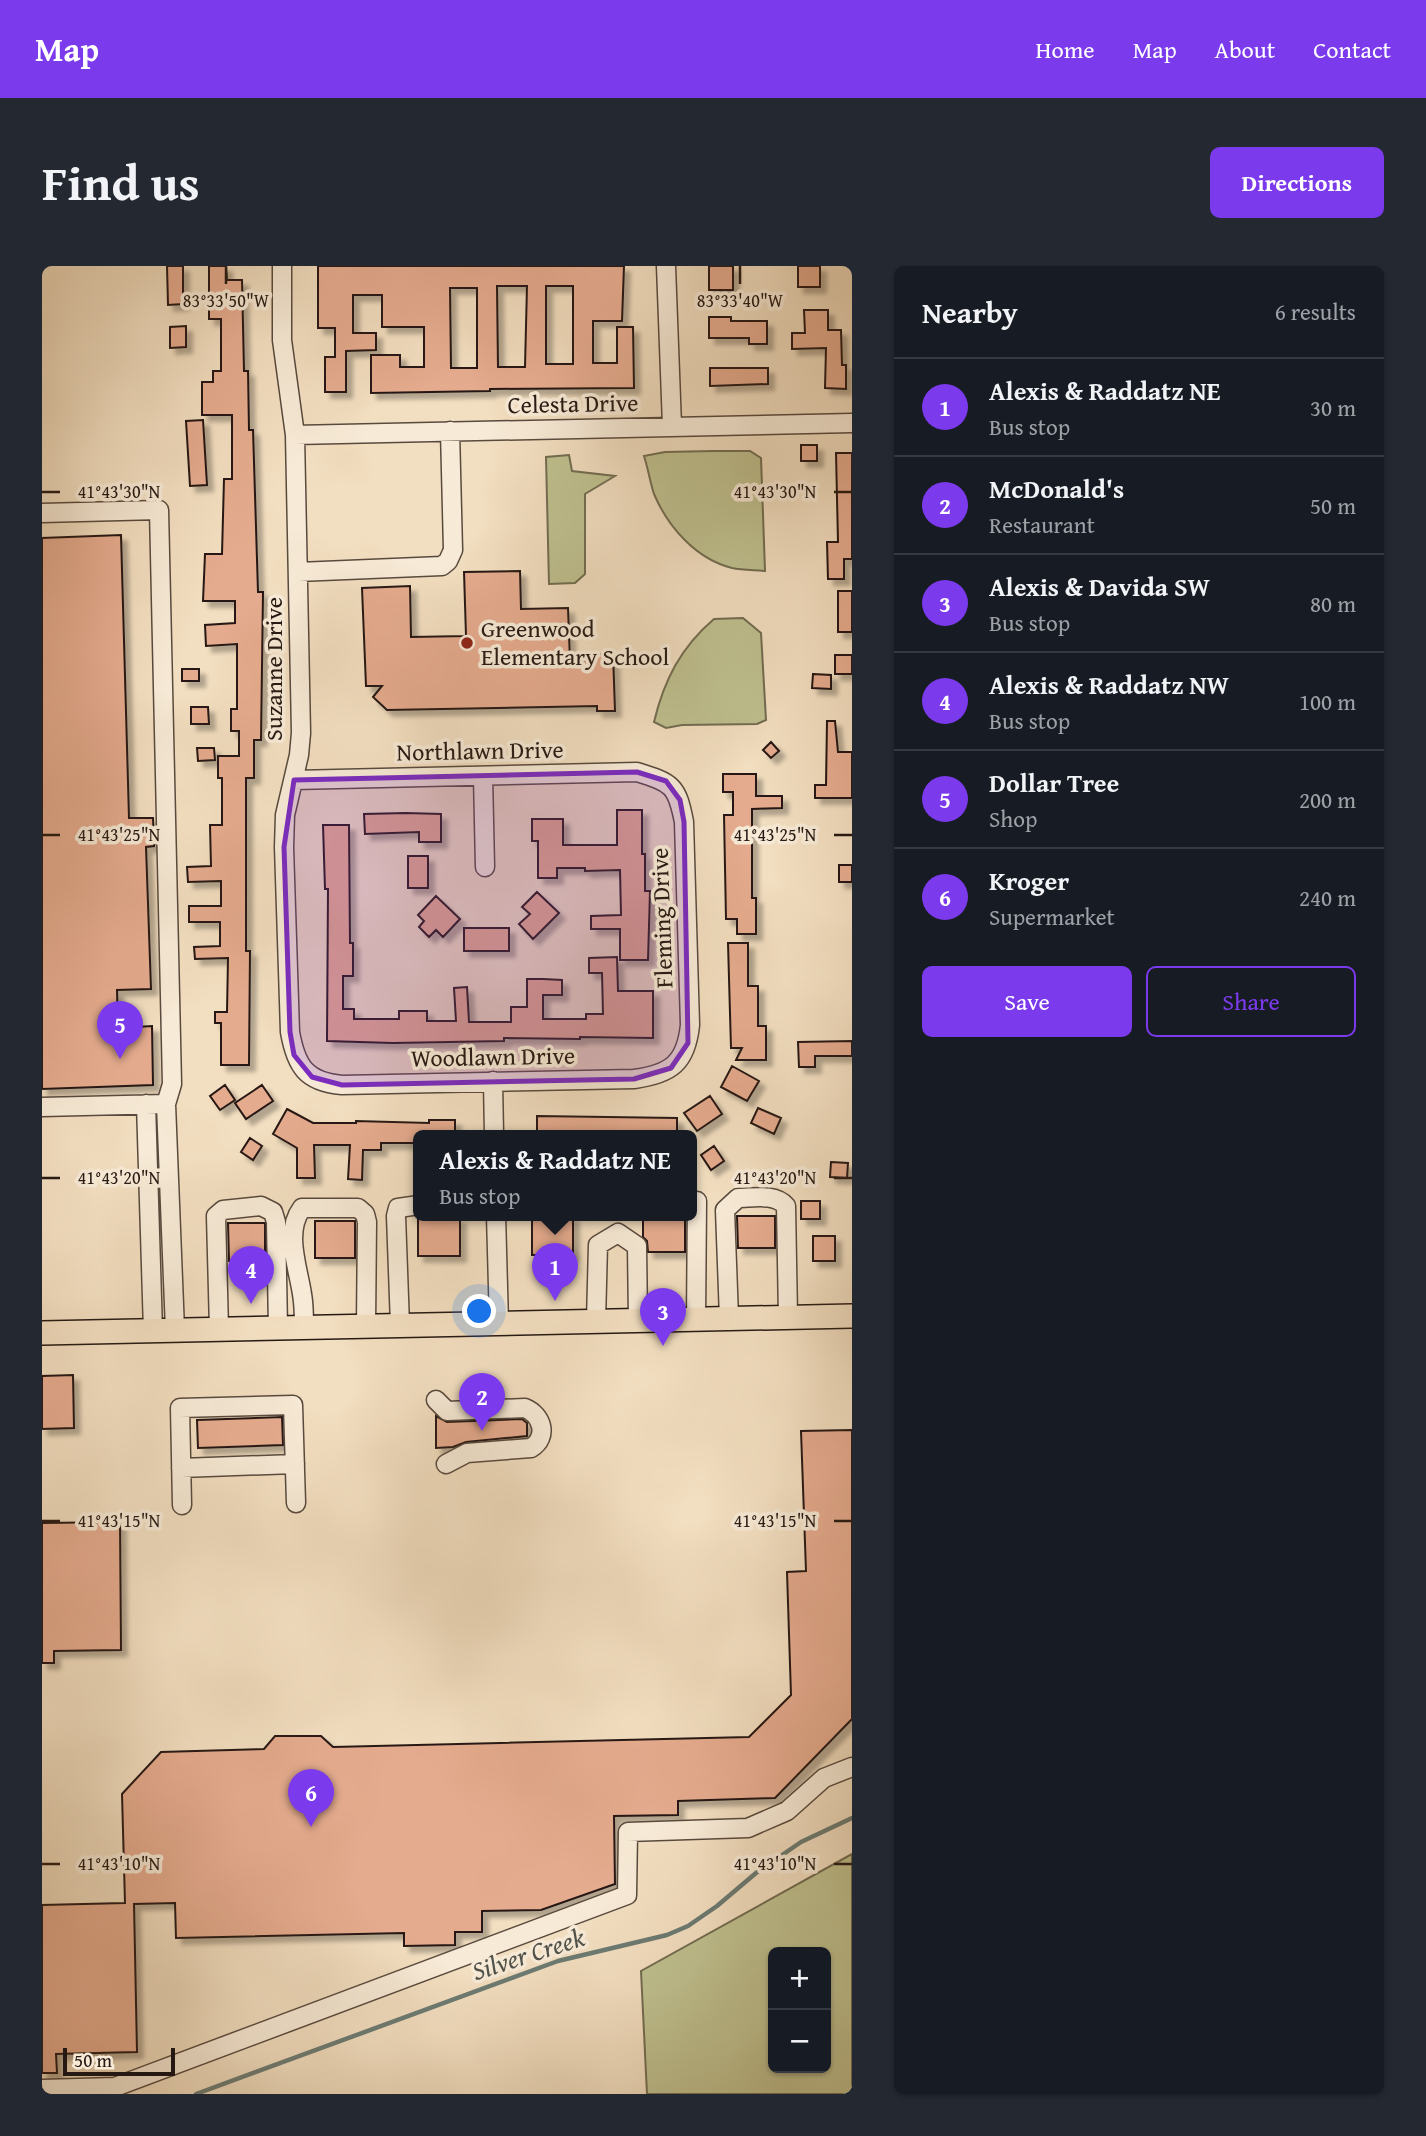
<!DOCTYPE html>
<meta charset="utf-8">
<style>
:root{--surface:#171b24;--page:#242831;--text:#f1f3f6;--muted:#9ea1a6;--line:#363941;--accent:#7c3aed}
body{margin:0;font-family:"Gentium Book Plus",serif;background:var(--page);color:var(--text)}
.controls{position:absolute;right:21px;bottom:21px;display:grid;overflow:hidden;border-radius:10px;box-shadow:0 2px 5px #0004}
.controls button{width:63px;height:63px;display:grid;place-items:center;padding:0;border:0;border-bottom:2px solid var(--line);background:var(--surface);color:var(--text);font:35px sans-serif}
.scale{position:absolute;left:21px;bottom:18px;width:112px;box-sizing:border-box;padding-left:7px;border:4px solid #261913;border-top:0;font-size:19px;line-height:24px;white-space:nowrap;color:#261913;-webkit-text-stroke:5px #f7ead6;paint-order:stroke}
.you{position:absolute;left:438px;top:1046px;width:24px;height:24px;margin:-18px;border:5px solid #fff;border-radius:50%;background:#1a73e8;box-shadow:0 0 0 10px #1a73e833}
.badge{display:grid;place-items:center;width:46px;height:46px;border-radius:50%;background:var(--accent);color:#fff;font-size:23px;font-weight:700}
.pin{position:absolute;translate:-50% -58px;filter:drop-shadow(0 2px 4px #0008)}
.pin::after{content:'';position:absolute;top:37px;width:24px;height:21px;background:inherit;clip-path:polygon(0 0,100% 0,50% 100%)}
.popup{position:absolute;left:371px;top:864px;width:284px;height:91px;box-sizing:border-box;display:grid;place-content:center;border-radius:10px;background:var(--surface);filter:drop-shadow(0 2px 5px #0005);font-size:23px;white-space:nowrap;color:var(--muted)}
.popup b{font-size:26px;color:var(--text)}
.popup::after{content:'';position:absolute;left:50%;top:100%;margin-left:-14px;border:14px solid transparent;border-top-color:var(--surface)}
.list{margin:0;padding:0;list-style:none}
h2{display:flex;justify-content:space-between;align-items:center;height:91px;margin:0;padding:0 28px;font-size:30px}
h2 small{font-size:23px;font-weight:400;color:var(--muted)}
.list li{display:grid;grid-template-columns:46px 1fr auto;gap:21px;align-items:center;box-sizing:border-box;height:98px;padding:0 28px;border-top:2px solid var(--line)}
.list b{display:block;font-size:26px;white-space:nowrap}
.list p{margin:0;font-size:23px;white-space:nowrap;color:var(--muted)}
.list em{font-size:23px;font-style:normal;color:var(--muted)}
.actions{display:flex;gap:14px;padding:21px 28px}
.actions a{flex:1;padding:16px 0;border:2px solid var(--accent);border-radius:10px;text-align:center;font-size:24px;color:var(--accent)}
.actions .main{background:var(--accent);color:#fff}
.map{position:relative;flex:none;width:810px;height:1828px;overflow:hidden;border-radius:10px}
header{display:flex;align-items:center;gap:42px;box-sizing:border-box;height:98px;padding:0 35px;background:var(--accent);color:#fff}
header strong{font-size:33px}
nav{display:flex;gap:38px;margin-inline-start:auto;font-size:24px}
.intro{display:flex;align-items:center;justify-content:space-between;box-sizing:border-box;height:168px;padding:0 42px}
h1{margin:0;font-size:49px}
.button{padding:18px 32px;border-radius:10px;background:var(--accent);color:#fff;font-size:24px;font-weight:700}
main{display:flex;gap:42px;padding:0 42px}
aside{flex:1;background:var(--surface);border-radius:10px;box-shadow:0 2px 5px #0004}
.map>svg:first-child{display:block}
</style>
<header>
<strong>Map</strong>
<nav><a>Home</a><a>Map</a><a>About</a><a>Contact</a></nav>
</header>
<div class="intro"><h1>Find us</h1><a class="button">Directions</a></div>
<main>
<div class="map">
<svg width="810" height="1828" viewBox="0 0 810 1828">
<defs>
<filter id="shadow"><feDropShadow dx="6" dy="6" stdDeviation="2" flood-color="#0004"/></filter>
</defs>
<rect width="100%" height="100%" fill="#f2dec0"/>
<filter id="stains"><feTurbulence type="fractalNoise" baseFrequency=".00286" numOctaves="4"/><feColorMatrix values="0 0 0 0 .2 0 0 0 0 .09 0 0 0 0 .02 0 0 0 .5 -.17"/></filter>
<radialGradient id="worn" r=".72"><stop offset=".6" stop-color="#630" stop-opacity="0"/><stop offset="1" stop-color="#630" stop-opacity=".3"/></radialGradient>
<path fill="#bfc08f" stroke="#726c51" stroke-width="2" fill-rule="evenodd" d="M671,185H708L719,192L723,305C712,304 700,304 690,302C654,293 626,261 612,228C608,216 606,202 602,190L623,186Z
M527,189L530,205L573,210L543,228V308L533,317L507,318L504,191Z
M701,352L719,367L724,454L715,458L640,459L624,462L612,456C622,414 639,381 672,353Z
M810,1588V1828H605L599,1705ZM784,1686V1802H731V1686Z"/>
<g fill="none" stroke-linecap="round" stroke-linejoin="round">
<path stroke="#6c7b73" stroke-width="4.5" d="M154,1828L516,1695L625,1669L646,1660L675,1640L714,1607L759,1576L810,1552"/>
</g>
<path fill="#e5ab8e" stroke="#261913" stroke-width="2" fill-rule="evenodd" filter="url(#shadow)" d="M125,0H141V38L126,39Z
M167,0H184L185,14H200L202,105H206L207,164H211L216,326H221L219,474H212V512H204V685H208L207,799H179V757H173V746H185L186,692L153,693L152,681L178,680V656H147V640H179V615L146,616L145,601L169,600L168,559H180V512H176V490H197V465H189V443H195V378L164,380L163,359L193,357V335H161L163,288H180L182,213H190V149H160V116H171V105H179V53H167Z
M276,0H582L580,55H551V97H575V61H591L592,122L448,123V125L329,127V89H358V101H382V61H340V29H311V67H334V84L304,85V126H283V91H293V62H276ZM455,20H485L483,101H456ZM504,20H531V98H504ZM408,22H435V102H409Z
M667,0H691V24H667Z
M756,0H778V21H756Z
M762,44H786V64H799L800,99H804V123L783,122L784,82L750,83V67H763Z
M667,51H689V55H725V78H707V72H667Z
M144,60V81L128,82V61Z
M668,102H726V118L668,120Z
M161,154L165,219L148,220L144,155Z
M759,179H775V195H759Z
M794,187H810V293H802V313H786L785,276H796Z
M79,269L87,552H111L112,580L104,581L109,723L75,724L76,762L110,760L111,819L0,823V272Z
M478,305L479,343L526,342L528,395L554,394V388H571L573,445H555V440L345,444L331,431L340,420H324L320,322L368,320L369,371L424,370L422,306Z
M796,325H810V366H796Z
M793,389H810V408H793Z
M140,403H157V415H140Z
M771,408L789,409V423L770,422Z
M149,441H166L167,458H149Z
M785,455H793L796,486H810V532H773V519H784Z
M729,476L737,485L729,492L721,484Z
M155,482H172L173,494L156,495Z
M681,508H714V530H740V542L710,543V632H714V668H695V653H684L682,549H691V526H681Z
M575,544H600V588H603V625H608L606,694H578V663H549V650L579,649L578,604L543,605V602H515V612H496V575H490V553H521V579H575Z
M364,547L399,548V576H377V566L323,568L322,548Z
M281,559H307L308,677H311V710H301V743H312V753H357V745H385V755H414L412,722L425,721L427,756H469V741H485V713H501L520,714V729H501V753H544V748H561L560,707H547V692L575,691L576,725H611V772L538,771V773L462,772V775L351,777L285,775L286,623H283Z
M366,590H386V622H366Z
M797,599H810V616H797Z
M495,626L517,647L491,673L477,658L488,648L480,641Z
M394,630L418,653L401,671L394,664L387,671L377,661L382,655L376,649Z
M422,662H467V685H422Z
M686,677H706V720H716V760H724V794H694L700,782H689Z
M810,775V790H773V801H757L756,776Z
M690,800L717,815L705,835L679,821Z
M183,819L193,834L178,844L168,830Z
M220,819L231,835L204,853L193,837Z
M668,830L680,848L655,865L642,847Z
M716,842L739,852L732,868L709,857Z
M245,843L271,857H314V855L387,857V854H413V869H376V877H339V884H321L320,914L306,913L308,879H272L273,912H255V882L231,868Z
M495,850L635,852V869H495Z
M208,872L220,880L211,894L199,886Z
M672,880L682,895L669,904L659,889Z
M789,896L806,897L805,912L788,911Z
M759,935H778V953H759Z
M490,950H531V989H490Z
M695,950H733V982H696Z
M601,951H643V986H606L605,975L601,971Z
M376,952H418V990H376Z
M273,955H313V992H273Z
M186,957H223V995H187Z
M771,970H793V995H771Z
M31,1109L32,1162L0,1163V1110Z
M394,1150L405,1156L480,1153L485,1157V1170L424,1176L411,1181L394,1182Z
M240,1151L241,1179L156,1182L155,1154Z
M810,1164V1453L733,1532L636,1535V1549L572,1550L573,1618L499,1644L440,1645V1666H413V1679L362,1680V1667L134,1672L133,1637L92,1638L95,1786L14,1788L15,1807H0V1639L83,1637L80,1528L119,1486L222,1483L233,1470H279L291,1481L707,1471L749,1429L745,1306L764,1305L759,1165Z
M78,1256L79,1384L12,1385V1397H0V1257Z"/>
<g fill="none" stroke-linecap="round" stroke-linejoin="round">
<defs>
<path id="minor" d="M240,0V74L253,169L259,467L257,489L243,549L242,581L248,766C254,800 264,816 300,819L592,813C629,808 644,797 648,759L642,556C635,519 630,517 595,506L252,514
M624,0L630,160
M253,169L810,157
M0,247L117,244L130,818L124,838L0,841
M256,306L400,300L406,295L411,284L408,165
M441,510L443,601
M451,815L452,869
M104,838L111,1065
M124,838L133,1064
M454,949L457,1057
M687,1052L683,944L696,932C711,932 733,927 744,940L746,1051
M654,1053L655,935
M554,1055L556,979L576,967L595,980L596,1054
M358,1059L354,950L356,942L377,939
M262,1061C262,1050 262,1039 260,1028C256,1001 242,966 260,942H316L323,948L325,956L324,1060
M177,1063L174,950L181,944L219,940L231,946L234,956L236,1062
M394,1134L405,1145L483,1142C500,1149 507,1171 489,1182L425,1187L404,1198
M139,1202L253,1198
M140,1239L138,1142L251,1139L254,1237
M0,1823L73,1821L585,1629L586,1566L706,1562L745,1545L782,1512L810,1501"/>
<path id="major" d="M0,1067L810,1050"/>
</defs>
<use href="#minor" stroke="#594a3e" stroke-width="21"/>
<use href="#major" stroke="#261913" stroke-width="26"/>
<use href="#minor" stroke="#f7ead6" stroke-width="18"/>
<use href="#major" stroke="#f2dec0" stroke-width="23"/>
</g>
<path fill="#7b2cbf" fill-opacity="0.2" stroke="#7b2cbf" stroke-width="5" stroke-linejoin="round" d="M595,506L624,515L638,534L642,556L646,777L629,802L592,813L300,819L270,811L252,789L248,766L242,581L252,514Z"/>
<path fill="none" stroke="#261913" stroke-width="2.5" d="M184,0V18M698,0V18M0,226H18M792,226H810M0,569H18M792,569H810M0,912H18M792,912H810M0,1255H18M792,1255H810M0,1598H18M792,1598H810"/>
<circle fill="#8f2418" stroke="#f7ead6" stroke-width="2.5" cx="425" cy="377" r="7"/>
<g text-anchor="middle" stroke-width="7" stroke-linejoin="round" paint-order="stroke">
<g font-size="24" fill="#261913" stroke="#f7ead6">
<text transform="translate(531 138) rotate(-1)" y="8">Celesta Drive</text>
<text transform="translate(232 403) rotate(-90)" y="8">Suzanne Drive</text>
<text transform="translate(438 485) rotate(-1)" y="8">Northlawn Drive</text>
<text transform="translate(620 652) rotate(-92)" y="8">Fleming Drive</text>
<text transform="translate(451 791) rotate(-1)" y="8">Woodlawn Drive</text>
</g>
<g font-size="24" fill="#261913" stroke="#f7ead6" text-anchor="start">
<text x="439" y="371">Greenwood<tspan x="439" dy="28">Elementary School</tspan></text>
</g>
<g font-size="26" font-style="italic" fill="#4f524b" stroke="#f7ead6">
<text transform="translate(486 1688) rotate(-18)" y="9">Silver Creek</text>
</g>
</g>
<g font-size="18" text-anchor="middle" fill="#261913" stroke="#f7ead6" stroke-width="7" stroke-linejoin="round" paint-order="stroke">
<text x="184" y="41">83°33'50"W</text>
<text x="698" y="41">83°33'40"W</text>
<text x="77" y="232">41°43'30"N</text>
<text x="733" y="232">41°43'30"N</text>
<text x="77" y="575">41°43'25"N</text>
<text x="733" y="575">41°43'25"N</text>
<text x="77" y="918">41°43'20"N</text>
<text x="733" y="918">41°43'20"N</text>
<text x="77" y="1261">41°43'15"N</text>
<text x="733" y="1261">41°43'15"N</text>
<text x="77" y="1604">41°43'10"N</text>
<text x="733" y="1604">41°43'10"N</text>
</g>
<rect width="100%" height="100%" filter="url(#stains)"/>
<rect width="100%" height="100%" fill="url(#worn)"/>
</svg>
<div class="controls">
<button>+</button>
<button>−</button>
</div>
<div class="scale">50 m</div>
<div class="you"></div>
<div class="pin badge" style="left:513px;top:1035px">1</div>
<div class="popup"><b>Alexis &amp; Raddatz NE</b>Bus stop</div>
<div class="pin badge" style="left:440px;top:1165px">2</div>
<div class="pin badge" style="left:621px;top:1080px">3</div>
<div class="pin badge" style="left:209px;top:1038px">4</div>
<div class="pin badge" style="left:78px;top:793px">5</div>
<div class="pin badge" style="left:269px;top:1561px">6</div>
</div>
<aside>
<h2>Nearby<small>6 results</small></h2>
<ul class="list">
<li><span class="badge">1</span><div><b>Alexis &amp; Raddatz NE</b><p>Bus stop</p></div><em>30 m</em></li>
<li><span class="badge">2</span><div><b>McDonald's</b><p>Restaurant</p></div><em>50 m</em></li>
<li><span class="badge">3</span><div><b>Alexis &amp; Davida SW</b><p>Bus stop</p></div><em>80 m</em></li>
<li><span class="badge">4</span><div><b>Alexis &amp; Raddatz NW</b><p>Bus stop</p></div><em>100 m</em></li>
<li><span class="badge">5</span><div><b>Dollar Tree</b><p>Shop</p></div><em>200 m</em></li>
<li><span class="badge">6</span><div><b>Kroger</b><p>Supermarket</p></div><em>240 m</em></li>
</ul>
<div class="actions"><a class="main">Save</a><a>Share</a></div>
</aside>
</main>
